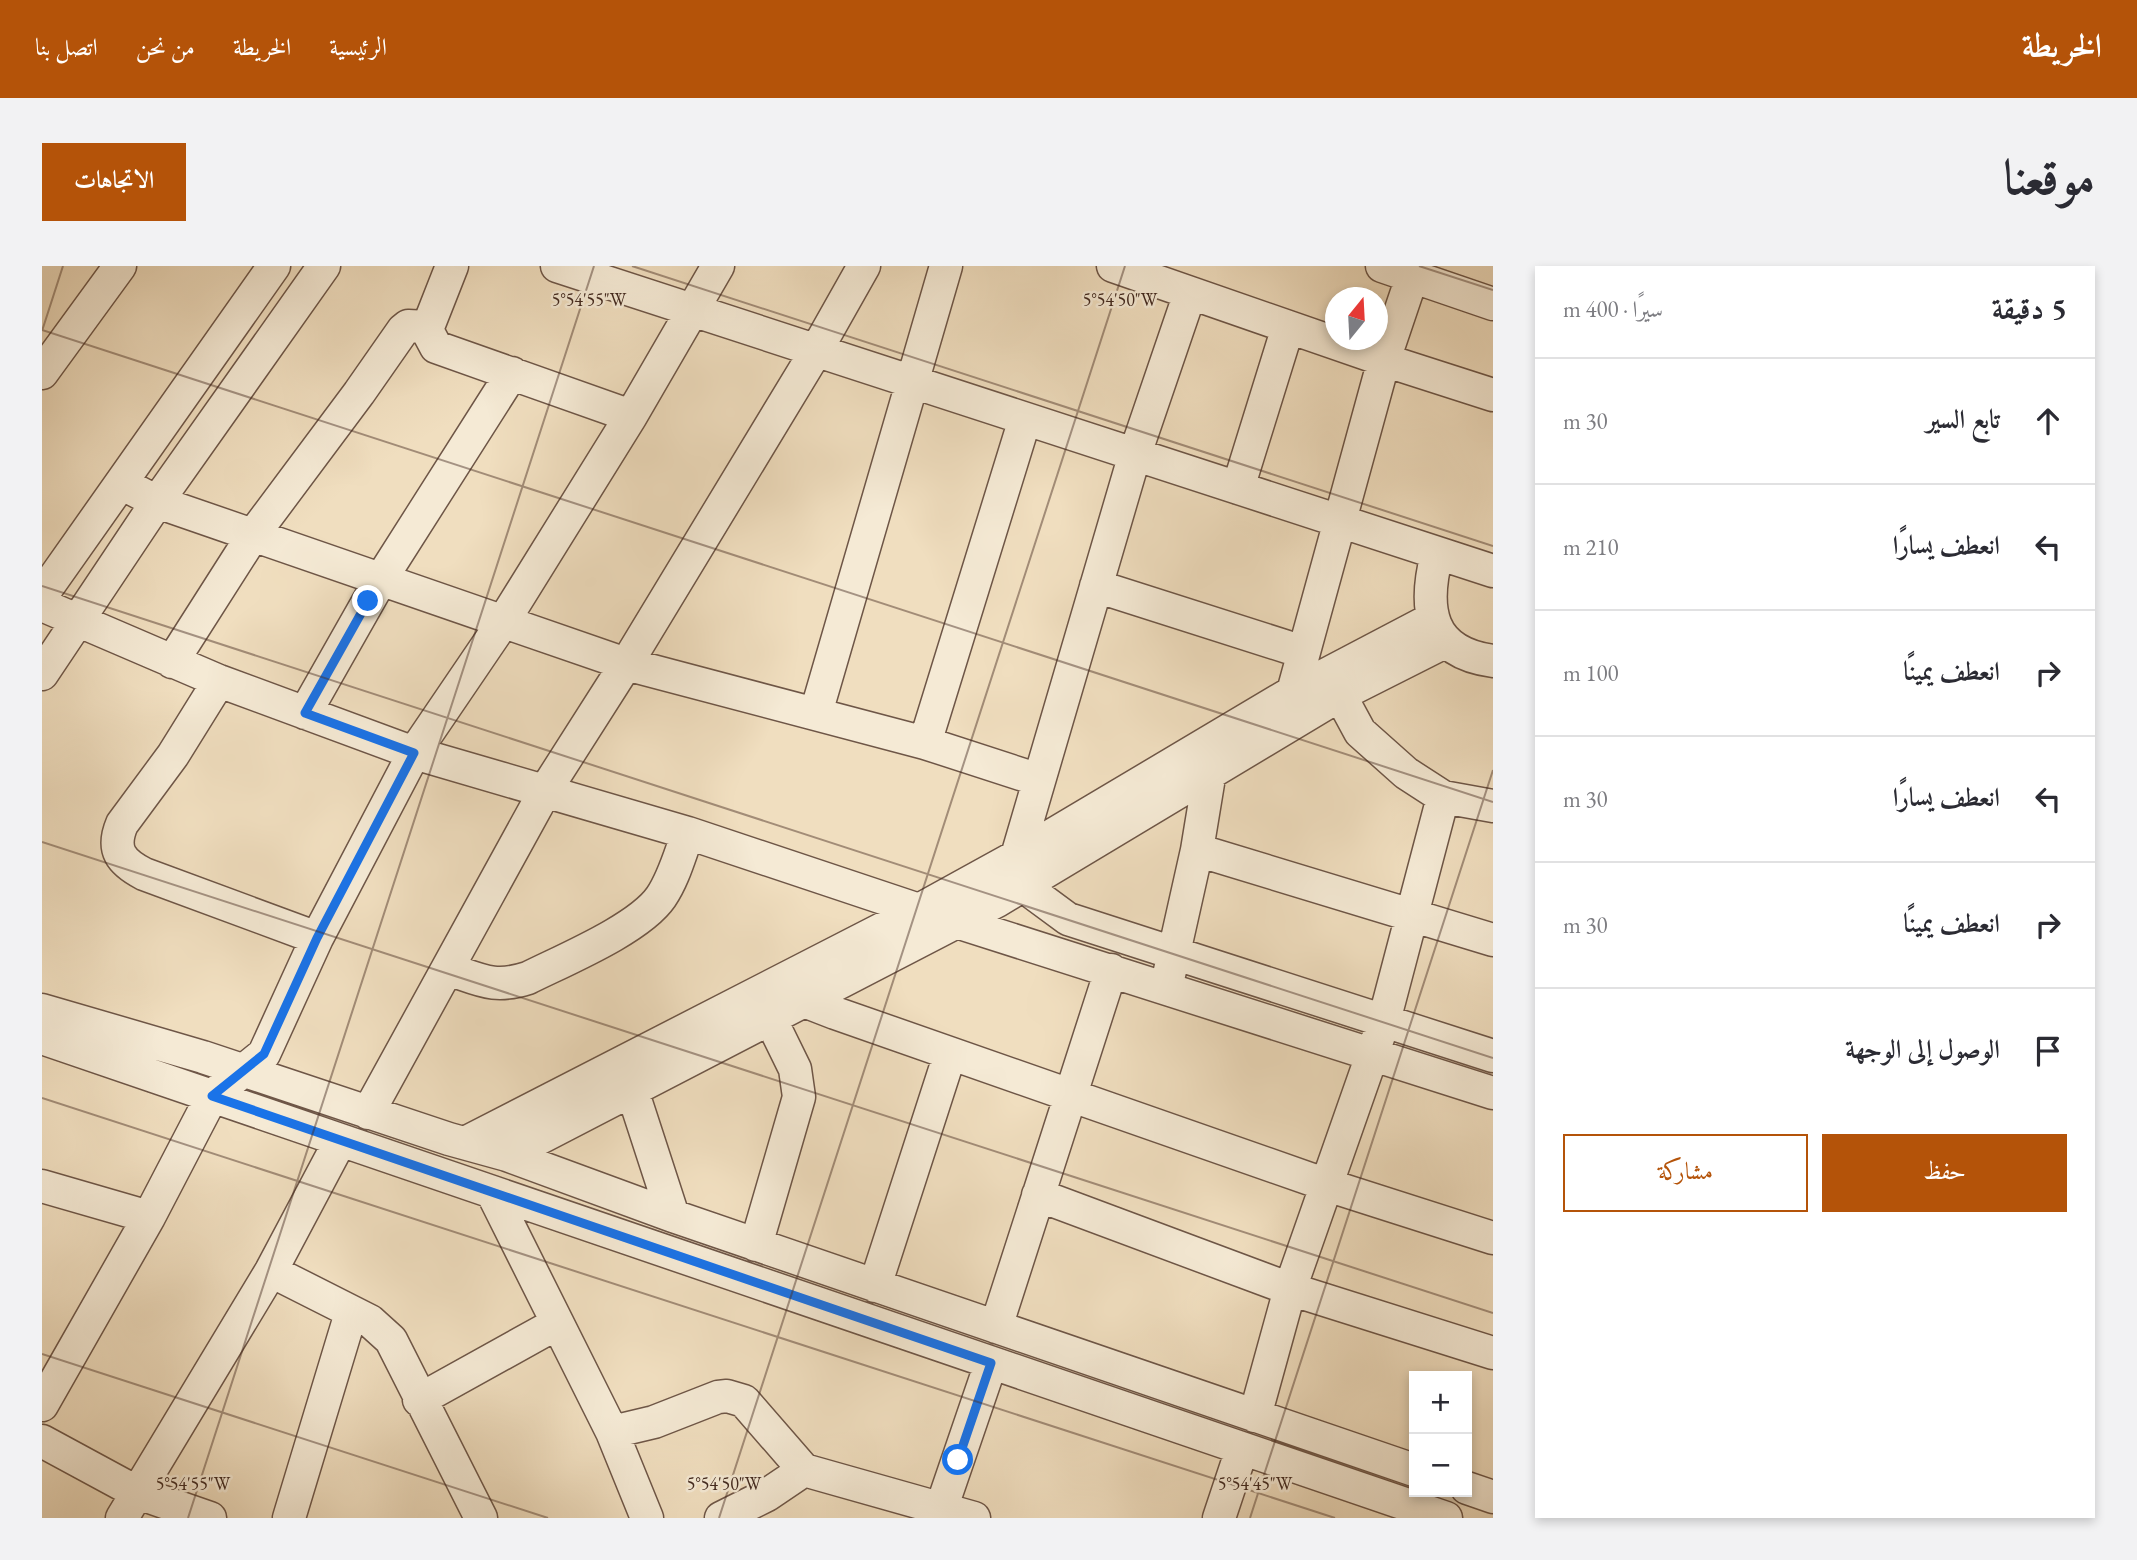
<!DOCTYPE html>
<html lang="ar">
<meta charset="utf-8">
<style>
:root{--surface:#fff;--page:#f2f2f3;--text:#2b2b33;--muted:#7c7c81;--line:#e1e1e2;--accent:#b45309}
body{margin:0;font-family:"EB Garamond",Amiri,serif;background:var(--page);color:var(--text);direction:rtl}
.controls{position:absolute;right:21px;bottom:21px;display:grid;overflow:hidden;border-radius:0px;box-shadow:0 4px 10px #0003}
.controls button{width:63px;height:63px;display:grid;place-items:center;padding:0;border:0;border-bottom:2px solid var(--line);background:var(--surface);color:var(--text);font:35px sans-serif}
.compass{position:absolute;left:1283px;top:21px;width:63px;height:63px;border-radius:50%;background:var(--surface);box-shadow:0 4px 10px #0003;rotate:18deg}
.stop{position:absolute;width:21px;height:21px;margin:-16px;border:5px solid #1a73e8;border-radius:50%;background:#fff}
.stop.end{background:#1a73e8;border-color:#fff;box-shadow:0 2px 7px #0008}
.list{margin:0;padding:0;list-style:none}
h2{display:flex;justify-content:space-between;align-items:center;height:91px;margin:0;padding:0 28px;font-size:30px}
h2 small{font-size:23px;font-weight:400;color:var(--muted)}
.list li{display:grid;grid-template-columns:46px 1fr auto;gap:21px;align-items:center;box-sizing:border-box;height:126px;padding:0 28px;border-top:2px solid var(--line)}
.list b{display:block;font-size:26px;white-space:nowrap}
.list em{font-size:23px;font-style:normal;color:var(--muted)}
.actions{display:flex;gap:14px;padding:21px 28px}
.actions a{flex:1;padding:16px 0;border:2px solid var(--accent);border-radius:0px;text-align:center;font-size:24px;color:var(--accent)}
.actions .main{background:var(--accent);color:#fff}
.icon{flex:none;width:38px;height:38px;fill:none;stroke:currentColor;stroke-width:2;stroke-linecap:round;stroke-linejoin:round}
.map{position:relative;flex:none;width:1451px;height:1252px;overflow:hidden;direction:ltr;border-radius:0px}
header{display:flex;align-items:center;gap:42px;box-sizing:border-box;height:98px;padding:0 35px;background:var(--accent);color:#fff}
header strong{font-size:33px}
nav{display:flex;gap:38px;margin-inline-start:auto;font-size:24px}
.intro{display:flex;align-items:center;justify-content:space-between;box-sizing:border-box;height:168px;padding:0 42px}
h1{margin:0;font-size:49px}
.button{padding:18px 32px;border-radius:0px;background:var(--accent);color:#fff;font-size:24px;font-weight:700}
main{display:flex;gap:42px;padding:0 42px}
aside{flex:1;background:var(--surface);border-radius:0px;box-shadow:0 4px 10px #0003}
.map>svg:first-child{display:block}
</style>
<header>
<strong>الخريطة</strong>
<nav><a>الرئيسية</a><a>الخريطة</a><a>من نحن</a><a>اتصل بنا</a></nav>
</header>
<div class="intro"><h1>موقعنا</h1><a class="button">الاتجاهات</a></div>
<main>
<aside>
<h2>5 دقيقة<small>سيرًا · 400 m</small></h2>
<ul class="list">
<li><svg class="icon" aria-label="ahead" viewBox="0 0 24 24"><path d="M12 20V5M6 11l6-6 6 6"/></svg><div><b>تابع السير</b></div><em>30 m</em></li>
<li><svg class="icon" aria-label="left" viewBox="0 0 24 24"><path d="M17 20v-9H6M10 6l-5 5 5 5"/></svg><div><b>انعطف يسارًا</b></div><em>210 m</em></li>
<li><svg class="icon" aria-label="right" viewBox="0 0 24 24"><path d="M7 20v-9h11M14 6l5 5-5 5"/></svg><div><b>انعطف يمينًا</b></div><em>100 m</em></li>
<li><svg class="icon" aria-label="left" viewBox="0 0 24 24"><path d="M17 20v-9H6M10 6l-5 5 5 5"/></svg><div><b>انعطف يسارًا</b></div><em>30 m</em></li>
<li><svg class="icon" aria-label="right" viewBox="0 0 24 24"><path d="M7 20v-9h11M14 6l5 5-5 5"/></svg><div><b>انعطف يمينًا</b></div><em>30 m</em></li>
<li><svg class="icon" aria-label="arrive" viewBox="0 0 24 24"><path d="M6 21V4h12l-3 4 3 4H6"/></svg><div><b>الوصول إلى الوجهة</b></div></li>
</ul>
<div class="actions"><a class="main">حفظ</a><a>مشاركة</a></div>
</aside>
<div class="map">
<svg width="1451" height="1252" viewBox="0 0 1451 1252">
<rect width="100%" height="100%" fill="#f0debf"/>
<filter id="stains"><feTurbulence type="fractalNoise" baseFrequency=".00286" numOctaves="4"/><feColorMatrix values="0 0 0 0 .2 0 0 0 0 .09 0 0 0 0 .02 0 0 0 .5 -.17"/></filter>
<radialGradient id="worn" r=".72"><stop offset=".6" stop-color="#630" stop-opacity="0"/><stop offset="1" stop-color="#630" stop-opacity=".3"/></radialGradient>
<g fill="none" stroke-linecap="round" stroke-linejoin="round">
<defs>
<path id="street" d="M410,0L386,61V66L394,81L589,150
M515,0L1451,305
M1071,0L1342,94L1451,129
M1340,0L1451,38
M1148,27L1093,188L975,590L980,619L1026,653L1451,790
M0,107L78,0
M79,217L115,236L584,398L883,477L997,514
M1196,222L1246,61
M1395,288C1381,342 1386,386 1451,395
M1054,320L1261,386
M0,329L232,0
M0,339L177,415L372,487L646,567L877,644L1451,827
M130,396L211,269L317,127L361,64L366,60L386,61
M0,408L115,236L282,0
M177,415L131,489L80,558C69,584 79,596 102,608L275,672
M1251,426L1342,94L1370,11
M263,447L339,313L470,107
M774,447L904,0
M883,477L983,153
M1170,493L1155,584L1451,674
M1401,531L1451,540
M406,703C439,714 452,723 486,712C522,694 597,663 619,631C632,612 638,588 646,567
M1127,709L1155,584
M755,724L762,735L793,747L1285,919L1451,972
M0,744L161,791L407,873L465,889L631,950L1372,1204
M0,772L1404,1252
M582,806L590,824L631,950
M326,847L503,525L591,387L774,85L822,0
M423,877L877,644L975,590L1251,426L1390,353
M465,889L955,635L1298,429L1403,376
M0,920L107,951
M450,926L570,1166L605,1252
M996,929L1248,1023L1451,1087
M714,979L757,831L753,803L728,752
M229,1005L328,1055L349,1074L439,1252
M833,1020L908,788
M954,1061L1069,704
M377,1134L514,1058
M0,1139L107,951L170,830L222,788L275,672L372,487L461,356L589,150L676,0
M1213,1150L1248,1023L1342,755L1401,531L1364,507L1318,466L1298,429
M570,1166L612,1156L676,1131L685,1130L702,1135L762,1204
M0,1175L96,1227L168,1252
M1425,1222L1451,1231
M80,1252L229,1005L298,875
M247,1252L309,1047
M679,1252L725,1229L762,1204L932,1252
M896,1252L949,1097
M1177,1252L1200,1183"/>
</defs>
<use href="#street" stroke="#6e5647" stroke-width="35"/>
<use href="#street" stroke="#f5ead5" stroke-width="32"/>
</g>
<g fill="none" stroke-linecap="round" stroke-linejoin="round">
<path stroke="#1a73e8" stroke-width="9" d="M326,335L263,447L372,487L275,672L222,788L170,830L949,1097L916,1194"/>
</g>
<path fill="none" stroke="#42291f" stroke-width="2" stroke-opacity="0.45" d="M590,0L1451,280M1377,0L1451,24M0,64L1451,536M0,65L21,0M0,320L1451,792M0,576L1451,1047M0,832L1293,1252M0,1088L506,1252M146,1252L552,0M677,1252L1083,0M1208,1252L1451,504"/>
<g font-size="18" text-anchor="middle" fill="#42291f" stroke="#f5ead5" stroke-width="5" stroke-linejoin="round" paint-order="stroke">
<text x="547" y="40">5°54'55"W</text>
<text x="1078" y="40">5°54'50"W</text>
<text x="151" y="1224">5°54'55"W</text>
<text x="682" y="1224">5°54'50"W</text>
<text x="1213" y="1224">5°54'45"W</text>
</g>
<rect width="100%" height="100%" filter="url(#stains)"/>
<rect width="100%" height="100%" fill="url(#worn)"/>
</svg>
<div class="controls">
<button>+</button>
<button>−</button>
</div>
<svg class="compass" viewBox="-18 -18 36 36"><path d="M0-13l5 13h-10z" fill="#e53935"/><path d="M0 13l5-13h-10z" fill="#7c7c81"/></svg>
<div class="stop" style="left:916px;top:1194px"></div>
<div class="stop end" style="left:326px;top:335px"></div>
</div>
</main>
